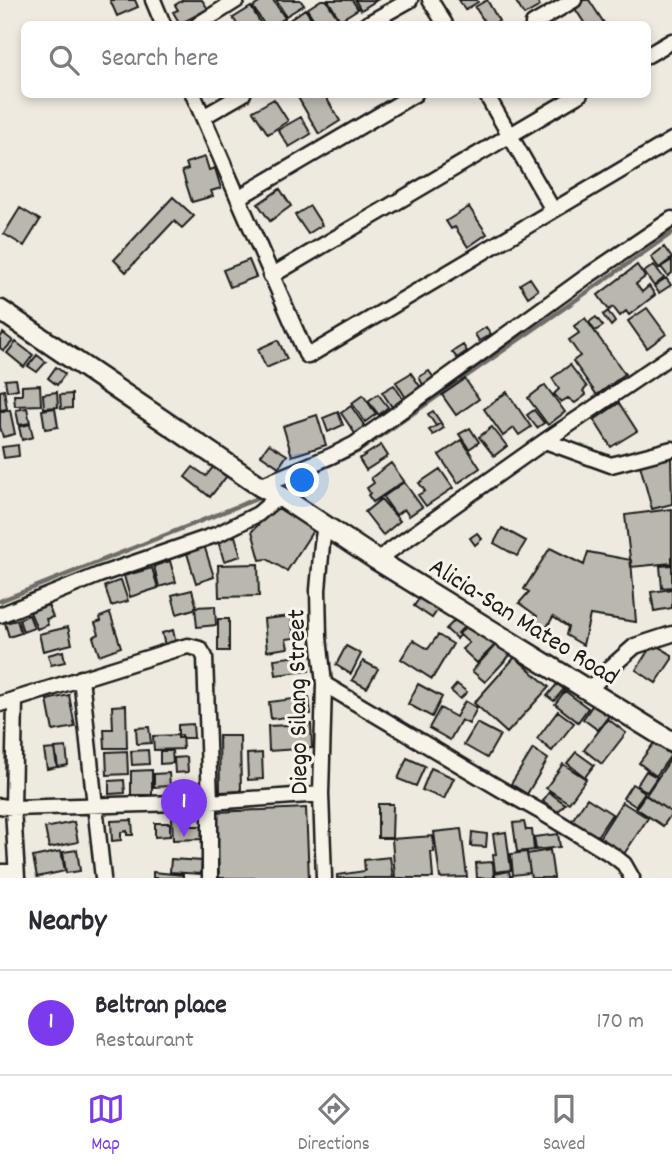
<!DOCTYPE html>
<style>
:root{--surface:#fff;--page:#f7f7f7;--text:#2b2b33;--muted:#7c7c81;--line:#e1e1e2;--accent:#7c3aed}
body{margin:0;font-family:Dekko,sans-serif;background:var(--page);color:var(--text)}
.you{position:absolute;left:303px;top:481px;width:24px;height:24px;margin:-18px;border:5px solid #fff;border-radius:50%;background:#1a73e8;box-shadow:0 0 0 10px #1a73e833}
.badge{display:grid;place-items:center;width:46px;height:46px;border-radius:50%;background:var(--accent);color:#fff;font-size:23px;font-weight:700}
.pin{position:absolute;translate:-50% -58px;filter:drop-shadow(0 2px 4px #0008)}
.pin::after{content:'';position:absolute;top:37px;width:24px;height:21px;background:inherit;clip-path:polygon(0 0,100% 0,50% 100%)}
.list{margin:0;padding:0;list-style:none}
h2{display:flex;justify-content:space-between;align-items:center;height:91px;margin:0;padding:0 28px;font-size:30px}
h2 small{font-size:23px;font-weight:400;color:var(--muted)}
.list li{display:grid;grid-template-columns:46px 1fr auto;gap:21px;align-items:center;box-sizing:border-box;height:105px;padding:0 28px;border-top:2px solid var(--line)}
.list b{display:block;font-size:26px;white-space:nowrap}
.list p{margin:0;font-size:23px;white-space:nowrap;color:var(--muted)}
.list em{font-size:23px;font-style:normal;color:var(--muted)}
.icon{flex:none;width:38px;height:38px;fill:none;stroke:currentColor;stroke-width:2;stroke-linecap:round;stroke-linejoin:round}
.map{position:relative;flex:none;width:672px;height:878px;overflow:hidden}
.search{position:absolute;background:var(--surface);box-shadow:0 4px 10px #0003;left:21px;right:21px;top:21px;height:77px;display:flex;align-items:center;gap:18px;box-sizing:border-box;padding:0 24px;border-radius:10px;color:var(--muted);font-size:26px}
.sheet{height:196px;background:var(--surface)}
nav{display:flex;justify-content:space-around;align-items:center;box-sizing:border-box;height:98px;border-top:2px solid var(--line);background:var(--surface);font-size:19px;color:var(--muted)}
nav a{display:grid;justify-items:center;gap:4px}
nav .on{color:var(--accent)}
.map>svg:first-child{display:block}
</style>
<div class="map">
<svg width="672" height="878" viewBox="0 0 672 878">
<rect width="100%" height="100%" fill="#eeeae0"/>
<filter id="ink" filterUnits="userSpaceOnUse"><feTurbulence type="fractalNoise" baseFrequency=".0143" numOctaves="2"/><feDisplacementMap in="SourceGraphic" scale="14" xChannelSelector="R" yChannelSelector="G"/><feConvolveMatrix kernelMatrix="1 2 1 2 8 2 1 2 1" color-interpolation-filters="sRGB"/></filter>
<g filter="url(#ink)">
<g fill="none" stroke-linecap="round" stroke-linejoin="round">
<path stroke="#6f6d69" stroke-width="4.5" d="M280,488L359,451L672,233
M0,601L266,495"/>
</g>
<path fill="#bab7af" stroke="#1c1c1c" stroke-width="2" d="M110,0H135L138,7L117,16Z
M183,0H202L208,9L180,24L173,12L178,10L175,5Z
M264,0H273L285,18L275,24H264L253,7Z
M276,0H300L304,5L286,16Z
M321,0H326L339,20L332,24H317L307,9Z
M328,0H352L358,9L340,20Z
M355,0H377L361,10Z
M459,0H477L478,2L465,10Z
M487,0L499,21L494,24H486L475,7Z
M515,0H537L540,6L524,15Z
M584,0H589L604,23L601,24H585L574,7Z
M251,7L261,24H237L233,18Z
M305,9L315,24H290L288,21Z
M296,94H324L340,121L319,134Z
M274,99L288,121L268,134L253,111Z
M301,117L311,134L289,147L278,130Z
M205,157L209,170L215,168L221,188L211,191L213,196L192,202L182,171L188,169L186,163Z
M280,189L291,206L270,221L258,204Z
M173,197L194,216L182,228L174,221L126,272L114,260Z
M310,206L322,225L308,234L295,215Z
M469,207L487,234L468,247L455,227L451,229L446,221Z
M20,208L40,220L24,246L4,234Z
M664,247L672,258L659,268L651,257Z
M249,260L256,277L230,287L223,270Z
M672,260V273L668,276L661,267Z
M637,265L645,277L636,284L642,292L649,286L655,295L629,315L626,311L620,316L613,307L609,310L598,295Z
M654,265L664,278L654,286L644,272Z
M530,278L538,290L528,297L520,284Z
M666,278L671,285L659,293L654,286Z
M647,308L666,334L647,348L628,321Z
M608,311L615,322L611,326L603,315Z
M596,317L603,326L595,331L589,322Z
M585,318L625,374L597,395L573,361L580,356L569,340L579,333L574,326Z
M486,327L491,334L479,341L475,334Z
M3,333L13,341L4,351L0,348V338Z
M278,340L287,359L266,368L258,349Z
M16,342L33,355L24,367L7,353Z
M463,345L467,351L457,358L452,352Z
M37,355L46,362L37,372L28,366Z
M570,365L587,387L583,391L586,395L575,403L568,398L561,402L554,394L559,389L552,378Z
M56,367L65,374L57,385L48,378Z
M429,371L434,378L423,385L419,377Z
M411,373L421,388L406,398L396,382Z
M16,379L18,389L7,391L5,380Z
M465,379L479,399L456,415L442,395Z
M40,385L41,405L15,406L14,395H22V386Z
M394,385L403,399L392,407L382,392Z
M545,385L565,412L548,425L528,398Z
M4,390L7,409L0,410V391Z
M57,392L58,407L44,408L43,394Z
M507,392L531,427L519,435L514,428L503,436L484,409Z
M72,394V408L61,409L60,395Z
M378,394L388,407L379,415L368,401Z
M363,395L376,414L365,422L352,403Z
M619,403L637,431L611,447L594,420Z
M351,406L366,428L356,435L341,413Z
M27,408L30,423L19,425L16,410Z
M55,408L58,427L45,429L42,410Z
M10,410L15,434L3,437L0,427V412Z
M534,410L544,423L537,428L527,415Z
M433,411L441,423L436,426L428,414Z
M338,412L343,425L328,432L323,418Z
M317,415L326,445L292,456L283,426Z
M441,423L444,428L433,435L429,430Z
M30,424L33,437L22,440L19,427Z
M492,427L507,446L494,456L479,437Z
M470,428L479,442L469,449L459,434Z
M462,440L480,468L458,483L439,455Z
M269,444L287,455L279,467L261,455Z
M18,445L19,456L4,458L2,447Z
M381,445L388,456L366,470L359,459Z
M671,457L672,504L652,509L640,465Z
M391,463L404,481L373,502L368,495L370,493L367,488L374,483L371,478Z
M214,466L227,476L210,497L185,477L193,467L206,476Z
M440,469L453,488L426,506L418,495L425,491L419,483Z
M404,482L422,507L409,516L404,509L396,515L383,497Z
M381,499L400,521L383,535L365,512Z
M276,507L314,529L287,571L267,559L260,560L252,531Z
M672,509V563L631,567L625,515Z
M502,528L526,541L517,556L494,543Z
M477,533L482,539L475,545L470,538Z
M235,536L241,556L224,561L218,541Z
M204,545L214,577L196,583L186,550Z
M550,548L584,565L588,552L631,560L636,622L590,615L583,645L566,635L568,627L553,617L545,630L534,621L537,616L519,603L529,592L524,589Z
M170,561L176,582L159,587L154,566Z
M258,564L259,596L219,597L218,565Z
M672,565V587L662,588L660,566Z
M152,568L158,588L130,597L124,576Z
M121,580L128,601L111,606L105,586Z
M672,589V608L654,611L651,592Z
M192,590L197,608L177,614L172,595Z
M423,593L441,605L432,618L414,606Z
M48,605L53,617L46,619L48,625L37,629L30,612Z
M215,606L216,625L197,627L195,607Z
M110,613L121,647L99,655L93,637L99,634L95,623L101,621L100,617Z
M461,614L469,622L458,633L460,635L457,639L446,629Z
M29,615L34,628L23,632L19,619Z
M291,616L294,638L286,639L288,648L267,651L264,619Z
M218,619H229V651H218Z
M17,620L21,633L9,637L5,623Z
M471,620L498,642L477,663L462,649L469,643L459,634Z
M68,627L72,644L43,651L39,634Z
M173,630L176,644L165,646L162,633Z
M438,635L453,644L432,679L401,659L413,640L428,649Z
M500,640L513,652L485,682L472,671Z
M653,643L672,655V659L656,683L636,670Z
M346,646L361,654L351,674L336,665Z
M63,651L65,662L51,665L48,655Z
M307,655L309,671L276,675L274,659Z
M515,657L549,687L507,733L474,703Z
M363,661L378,669L367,688L352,680Z
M418,684L442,697L432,717L408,704Z
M457,684L467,692L460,699L451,691Z
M557,684L564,689L554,701L547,696Z
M565,691L588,708L578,722L555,704Z
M69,695L75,727L53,731L47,700Z
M309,697L311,714L271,719L269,702Z
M465,701L477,708L469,724L461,720L450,740L429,728L440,708L456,717Z
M594,703L610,714L598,730L583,719Z
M126,705L127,748H105L104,729H113L112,706Z
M558,711L574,723L552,751L537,739Z
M608,719L626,733L602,764L584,750Z
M477,723L500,735L487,758L464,745Z
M193,724L194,738H178V725Z
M311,724L312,748L269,751L268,726Z
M149,727L151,743L137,744L136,728Z
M182,735L183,749L154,750L153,736Z
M219,736H240L241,791L220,792Z
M654,743L671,755L656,776L639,763Z
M66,747L68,765L58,767L55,748Z
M54,749L57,767L47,769L44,750Z
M533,749L548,759L527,794L511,784Z
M148,750L149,764L132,765L131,751Z
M127,751L128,774L107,775L106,752Z
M160,751H172L173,763L160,764Z
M576,752L594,765L585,777L567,763Z
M262,753L263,779L248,780L247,754Z
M187,757L188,772L175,773L174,758Z
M672,757V813L646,795Z
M407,758L425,766L416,786L398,779Z
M563,764L586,779L569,803L546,788Z
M431,768L454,778L444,799L422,790Z
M152,770V795H131V771Z
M646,771L657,777L647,792L637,785Z
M169,773L170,786L154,787V774Z
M124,780L125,793L109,794V781Z
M632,784L645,792L635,806L623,798Z
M549,792L565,804L558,812L543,801Z
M645,795L672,813L663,826L636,808Z
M587,798L612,814L596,838L571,822Z
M622,802L648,818L624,854L599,838Z
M378,804H393L392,838H378Z
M306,808L309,878H219L216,812Z
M172,817H190L191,826H202L203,839L173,840Z
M132,820L133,835H127V831L121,832V840L112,841L111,821Z
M74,822L78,842L49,848L45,828Z
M524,822L526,830H532L534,850L517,852L513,823Z
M155,823H170V836L155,837Z
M461,829L467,877L440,878L434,832Z
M472,832L487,834L486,847L471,846Z
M506,832L511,870L495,872L493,855L496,854L493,834Z
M558,834L560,847L536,850L534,837Z
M433,836L434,852H431L433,878H395L392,839Z
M77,850L80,871L66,873L63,852Z
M550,850L554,878H531L527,854Z
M61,851L65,871L37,877L33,857Z
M527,852L530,873L513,875L511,854Z
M390,857L393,878H337V875L365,871L364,860Z
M171,859L202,861L201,874L170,872Z
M493,862L494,878H477L476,863Z
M509,871L510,876H512L513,878H495V874Z
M153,872L183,875V878H153Z"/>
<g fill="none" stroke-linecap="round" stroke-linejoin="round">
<defs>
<path id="street" d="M153,0L163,24
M430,0L445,24
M199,24L237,0
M367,24L410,0
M533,24L574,0
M648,55L672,41
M193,94L306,354L308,356L672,140
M486,94L553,210
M203,117L243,94
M238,198L415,94
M271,276L580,94
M545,441L611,465L672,449
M260,486L331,456L355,444L586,277L672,219
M377,560L545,441L672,355
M0,615L99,575L218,534L258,514L272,502L283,498
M81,678L103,878
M324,684L504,791L543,813L614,856L624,864L632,878
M589,690L610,668L635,646L672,634
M15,699L13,808L17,878
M0,704L173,650L188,646L200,649L205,657L210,802V878
M0,806L13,808L210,802L321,794
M0,872H16
M324,878L321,794L324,684L319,637L318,590L322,544L325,526"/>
<path id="secondary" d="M0,310L260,486L283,498L377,560L672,742"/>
</defs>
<use href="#street" stroke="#1c1c1c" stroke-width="19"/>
<use href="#secondary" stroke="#1c1c1c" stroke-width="24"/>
<use href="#street" stroke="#f7f3e8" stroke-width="14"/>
<use href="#secondary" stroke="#f7f3e8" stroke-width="19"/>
</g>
</g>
<g text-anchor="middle" stroke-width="6" stroke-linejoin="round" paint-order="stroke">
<g font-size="26" fill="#1c1c1c" stroke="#f7f3e8">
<text transform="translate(525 620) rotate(32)" y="9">Alicia-San Mateo Road</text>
<text transform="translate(296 702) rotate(-91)" y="9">Diego Silang Street</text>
</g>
</g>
</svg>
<div class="you"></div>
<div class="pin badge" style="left:184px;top:837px">1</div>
<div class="search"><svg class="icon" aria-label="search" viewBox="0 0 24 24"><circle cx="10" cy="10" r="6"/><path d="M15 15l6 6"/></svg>Search here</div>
</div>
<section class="sheet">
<h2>Nearby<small></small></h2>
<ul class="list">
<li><span class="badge">1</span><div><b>Beltran place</b><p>Restaurant</p></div><em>170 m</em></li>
</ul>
</section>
<nav>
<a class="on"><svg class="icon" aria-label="map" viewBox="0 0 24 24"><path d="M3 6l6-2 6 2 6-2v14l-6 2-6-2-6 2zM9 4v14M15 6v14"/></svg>Map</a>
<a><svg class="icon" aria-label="directions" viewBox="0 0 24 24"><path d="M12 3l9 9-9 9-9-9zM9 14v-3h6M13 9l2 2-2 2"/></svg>Directions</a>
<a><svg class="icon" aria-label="saved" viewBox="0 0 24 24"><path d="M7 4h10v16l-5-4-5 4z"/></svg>Saved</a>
</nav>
